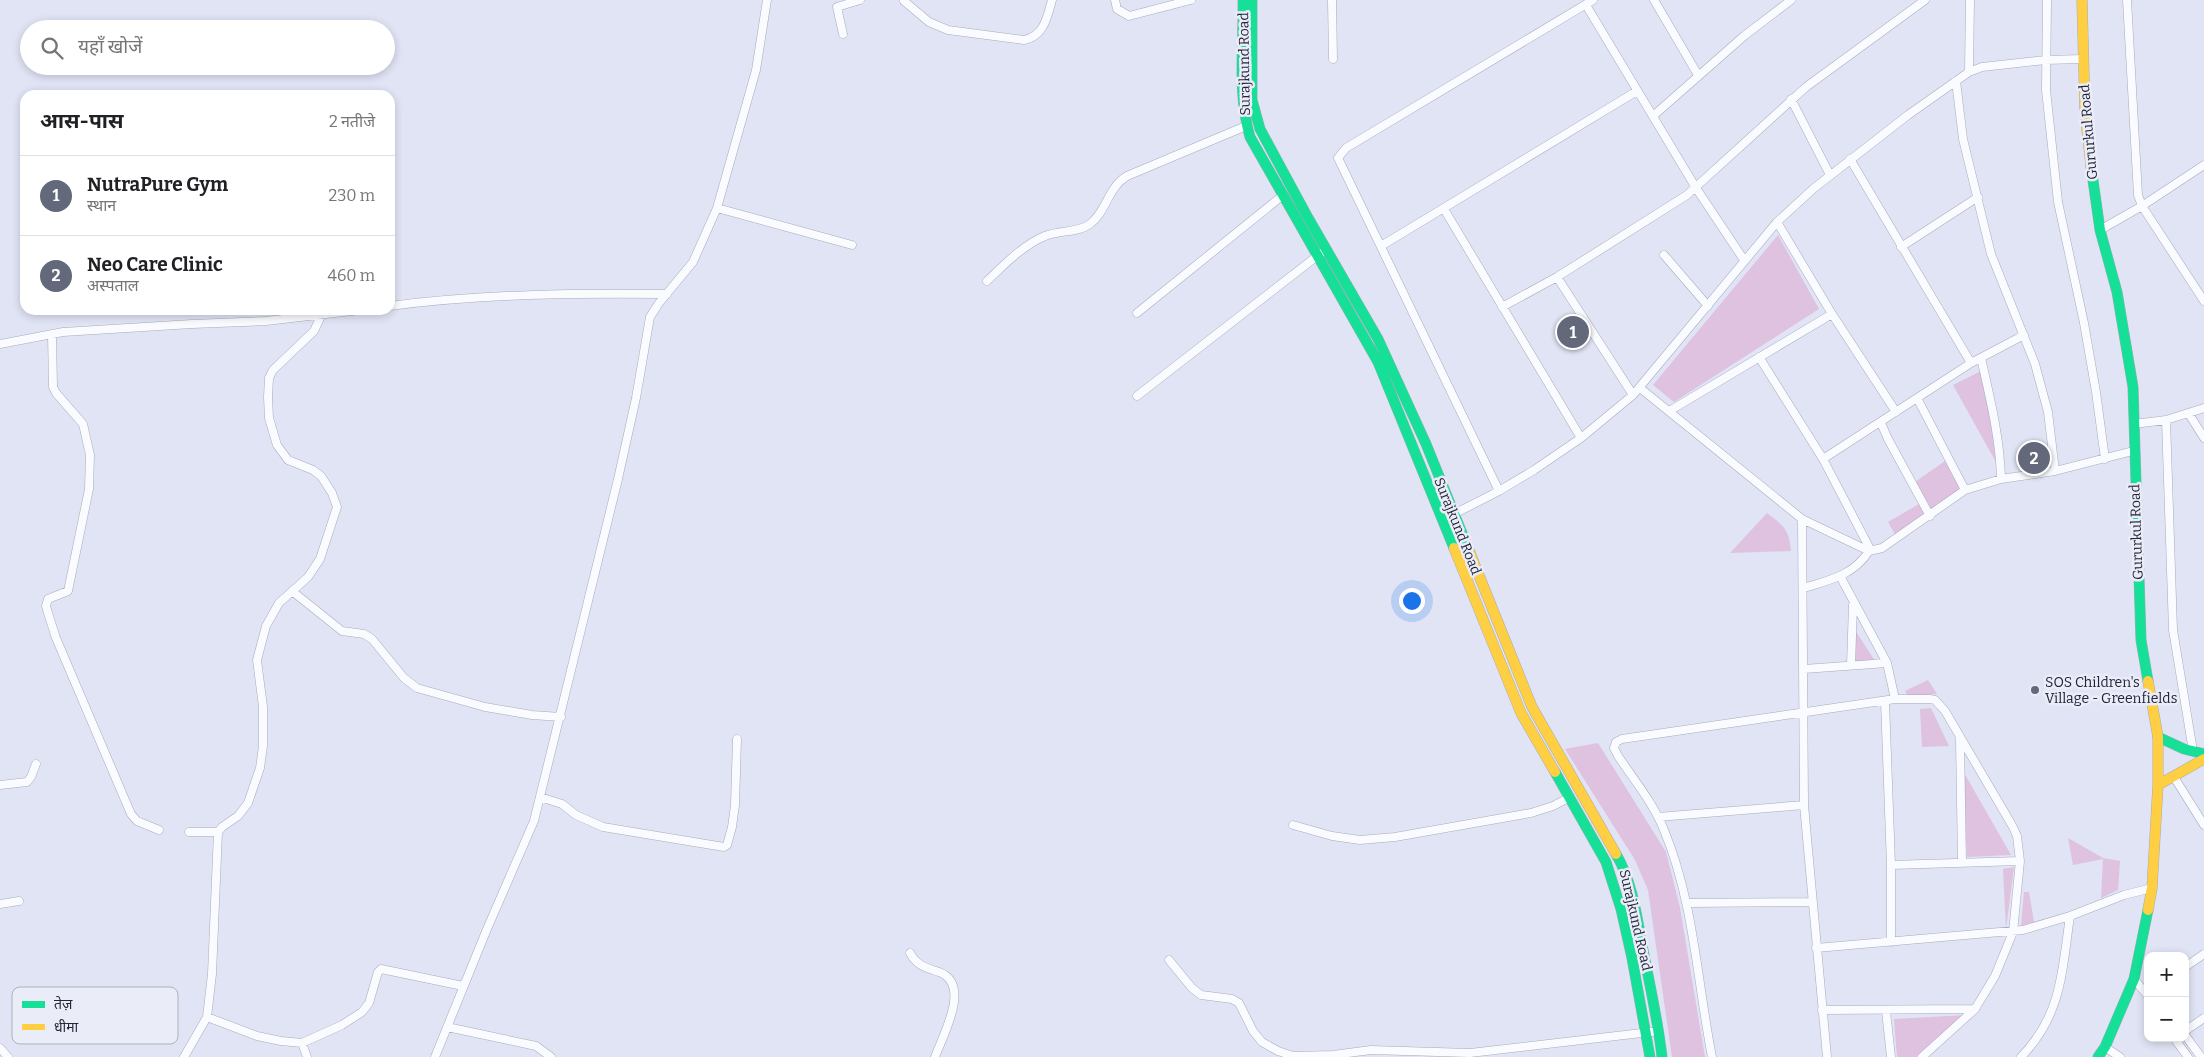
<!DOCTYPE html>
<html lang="hi">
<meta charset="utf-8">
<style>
:root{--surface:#fff;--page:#f2f2f2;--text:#202124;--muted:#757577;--line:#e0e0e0;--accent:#64687b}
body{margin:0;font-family:Bitter,"Noto Sans Devanagari",serif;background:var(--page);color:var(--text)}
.controls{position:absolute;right:15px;bottom:15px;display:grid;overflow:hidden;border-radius:10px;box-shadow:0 2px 8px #0003}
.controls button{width:45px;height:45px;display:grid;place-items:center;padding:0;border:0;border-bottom:1px solid var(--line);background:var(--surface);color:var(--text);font:25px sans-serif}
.you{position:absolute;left:1411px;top:600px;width:18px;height:18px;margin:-12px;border:4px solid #fff;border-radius:50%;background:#1a73e8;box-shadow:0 0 0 8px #1a73e833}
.badge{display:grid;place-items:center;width:32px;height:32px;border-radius:50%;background:var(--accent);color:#fff;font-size:16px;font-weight:700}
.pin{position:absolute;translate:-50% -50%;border:2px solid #fff;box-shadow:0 1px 5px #0006}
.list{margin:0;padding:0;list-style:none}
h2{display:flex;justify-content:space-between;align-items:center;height:65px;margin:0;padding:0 20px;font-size:21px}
h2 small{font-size:16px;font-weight:400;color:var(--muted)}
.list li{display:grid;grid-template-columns:32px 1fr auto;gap:15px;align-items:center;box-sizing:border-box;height:80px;padding:0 20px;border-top:1px solid var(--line)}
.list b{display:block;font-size:19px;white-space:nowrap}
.list p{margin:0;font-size:16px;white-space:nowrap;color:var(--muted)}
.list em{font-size:16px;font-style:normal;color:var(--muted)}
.icon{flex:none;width:28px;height:28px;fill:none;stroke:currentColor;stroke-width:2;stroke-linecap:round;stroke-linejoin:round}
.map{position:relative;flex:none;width:2204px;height:1057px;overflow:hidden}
.search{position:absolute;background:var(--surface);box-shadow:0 2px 8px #0003;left:20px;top:20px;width:375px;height:55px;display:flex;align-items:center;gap:12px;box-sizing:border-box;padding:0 18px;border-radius:28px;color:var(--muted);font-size:19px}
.panel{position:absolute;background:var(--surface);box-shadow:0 2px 8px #0003;left:20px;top:90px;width:375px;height:225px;border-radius:15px}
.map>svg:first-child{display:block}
</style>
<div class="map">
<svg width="2204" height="1057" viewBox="0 0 2204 1057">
<rect width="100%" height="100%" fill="#e0e4f5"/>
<path fill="#dfc1e0" d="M1778,235L1819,309L1674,402L1653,385Z
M1985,369L2002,473L1953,385Z
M1945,461L1960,488L1896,536L1888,522L1926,500L1915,482Z
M1767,513C1784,526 1789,529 1791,551L1730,553Z
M1855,630L1875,661L1854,664Z
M1928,680L1937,694L1908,696L1905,691Z
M1931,708L1949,746L1922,747L1920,709Z
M1598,743L1666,852L1680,908L1705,1057H1672L1648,890L1635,860L1565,749Z
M1963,771L2011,855L1967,857Z
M2068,838L2103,858L2120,861L2118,890L2101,898L2103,859L2073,865Z
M2014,867L2006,929L2003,869Z
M2024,892H2029L2034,922L2021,926Z
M1966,1015L1916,1057H1897L1894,1019Z"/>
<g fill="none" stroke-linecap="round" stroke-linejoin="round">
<defs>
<path id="street" d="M1115,0L1117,9L1129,16L1191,0
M1332,0L1333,59
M1654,0L1698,75
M2047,0L2046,90L2058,202L2084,323L2096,392L2105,459
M2127,0L2138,195L2142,206L2204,301
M904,1L929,22L948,30L1024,40C1044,36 1047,18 1052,0
M1586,5L1696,188L1744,260
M843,34L837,7L860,0
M1969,72L1970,0
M1956,81L1963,139L1991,254L2035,364L2048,412L2055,471
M1791,99L1830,175
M1653,116L1744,36L1791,0
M1850,159L1971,363
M717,208L852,245
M1444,209L1581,438
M1777,222L1832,314L1896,412
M2100,230L2142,206L2204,165
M1381,246L1637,91
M1901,247L1978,197
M1664,255L1708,306
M1557,277L1633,395
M987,281C1004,265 1023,245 1045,236C1059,230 1078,233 1090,224C1107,211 1108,187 1127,176L1246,126
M390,306C482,294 574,293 667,294
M1502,307L1557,277L1687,195L1806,87L1925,0
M1137,313L1282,196
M52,334L53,387L56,393L83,424L90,455L89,489L68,591L48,599L46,606L48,613L56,638L131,814L137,821L159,830
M0,344L63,332L192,324L266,321L360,310
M1759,357L1823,459L1869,547V551C1854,575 1830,580 1804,588
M1981,358C1990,398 2000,438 2001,479
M1640,388L1802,519L1869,551L1882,548L1965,490L2001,479L2055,471L2133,451
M1137,396L1321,253
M1917,398L1965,490
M1671,410L1832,314
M2189,414L2204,438
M2166,420L2173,630L2193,751
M1881,423L1888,439L1930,516
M2134,424L2166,420L2204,408
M1823,459L1971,363L2024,335
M1499,491L1338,158L1346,148L1593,0
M1444,519L1499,491L1534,470L1581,438L1633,395L1777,222L1813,189L1908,115L1969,72L1982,67L2045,60L2082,59
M1802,519L1804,805L1827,1057
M1840,576L1887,663L1895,699
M292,591L342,631L364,634L372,639L404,678L417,688L485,707L532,715L561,717
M1851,665L1853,605
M1804,669L1887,663
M1885,701L1891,865V942
M1960,739L1962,862
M2174,777L2204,825
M0,785L27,782L31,777L36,764
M540,797L562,804L576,815L603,827L724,847L727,845L732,827L735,805L737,739
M1658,817L1804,805
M1293,825L1332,836L1360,840L1395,837L1531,813L1553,806L1570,797
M189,832H218
M1891,865L2020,861
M1687,903L1811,902
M0,904L19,901
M1816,948L2023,930L2070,916L2124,895L2152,888
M910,953C917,966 927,968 939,972C972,984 943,1035 935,1057
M1169,960L1192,988L1201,995L1232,999L1239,1003L1253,1031L1262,1042L1278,1051L1293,1056L1333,1055L1371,1050L1470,1053L1659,1031
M2185,967L2204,954
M2134,979L2148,996
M1822,1010L1975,1009
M1886,1011L1891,1057
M207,1017L212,974L218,832L222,827L238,816L248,803L260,768L263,746V707L257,660L266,626L279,603L308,577L320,559L337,507L332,493L321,476L313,470L288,460L277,445L269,418L268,397L269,378L273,370L314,331L321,316
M447,1027L536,1046L551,1057
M2185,1031L2204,1018
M2185,1035L2201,1057
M2174,1038L2188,1057
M302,1043L307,1057
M2105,1047L2120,1057
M0,1048L8,1057
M184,1057L207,1017L257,1036L281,1041L302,1043L342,1025L362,1012L369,1003L378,972L381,969L463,986
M435,1057L487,929L534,821L618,479L636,398L650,317L659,303L693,262L717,208L756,70L767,0
M1712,1057C1697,981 1694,902 1664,830C1654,804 1634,780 1618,756L1614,748L1616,742L1622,739L1895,699H1930L1935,700L1945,711L2013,827L2017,836L2020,861L2013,932L1995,976L1975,1009L1922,1057
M2021,1057C2062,1015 2062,971 2070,916"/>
<path id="fast" d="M1243,0C1244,46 1237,92 1250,137L1378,362L1454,548
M1252,0V100L1260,129L1307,216L1378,339L1426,444L1470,553
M2091,166L2100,230L2117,292L2133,387L2141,640L2148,681
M2158,737L2184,749L2204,754
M1555,772L1606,862L1621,909L1632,958L1650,1057
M1616,854C1633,883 1637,918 1643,950C1650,986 1658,1021 1662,1057
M2098,1057L2105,1047L2134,979L2148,910"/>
<path id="slow" d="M2082,0L2085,112L2091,166
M1454,548L1521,713L1555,772
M1470,553L1532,707L1616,854
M2148,681L2158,737V785L2152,888L2148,910
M2158,785L2204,759"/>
</defs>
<use href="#street" stroke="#a7abbb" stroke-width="9"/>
<use href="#fast" stroke="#a7abbb" stroke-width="11"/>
<use href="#slow" stroke="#a7abbb" stroke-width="11"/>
<use href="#street" stroke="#fafbfe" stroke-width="8"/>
<use href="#fast" stroke="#16e098" stroke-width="10"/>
<use href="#slow" stroke="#ffcf43" stroke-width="10"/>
</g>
<circle fill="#64687b" stroke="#eaecf7" stroke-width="2" cx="2035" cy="690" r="5"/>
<g text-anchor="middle" stroke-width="5" stroke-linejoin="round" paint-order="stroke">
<g font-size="14" fill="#222539" stroke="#eaecf7">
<text transform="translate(1244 64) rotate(-91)" y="5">Surajkund Road</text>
<text transform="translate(2088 132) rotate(-95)" y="5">Gururkul Road</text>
<text transform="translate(1458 526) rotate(68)" y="5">Surajkund Road</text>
<text transform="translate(2136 532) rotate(-92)" y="5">Gururkul Road</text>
<text transform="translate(1636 920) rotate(77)" y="5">Surajkund Road</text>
</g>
<g font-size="14" fill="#222539" stroke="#eaecf7" text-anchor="start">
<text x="2045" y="687">SOS Children's<tspan x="2045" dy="16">Village - Greenfields</tspan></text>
</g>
</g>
<rect x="12" y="987" width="166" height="57" rx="8" fill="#eaecf7" stroke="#aeb0be" stroke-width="1"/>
<rect x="22" y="1001" width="23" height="7" fill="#16e098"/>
<rect x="22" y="1024" width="23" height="6" fill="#ffcf43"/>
<g font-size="14" fill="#222539">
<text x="54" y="1009">तेज़</text>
<text x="54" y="1032">धीमा</text>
</g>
</svg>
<div class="controls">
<button>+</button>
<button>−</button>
</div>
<div class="you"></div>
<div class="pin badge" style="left:1573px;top:332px">1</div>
<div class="pin badge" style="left:2034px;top:458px">2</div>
<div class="search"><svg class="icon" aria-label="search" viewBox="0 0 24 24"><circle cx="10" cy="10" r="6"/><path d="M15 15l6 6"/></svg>यहाँ खोजें</div>
<section class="panel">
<h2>आस-पास<small>2 नतीजे</small></h2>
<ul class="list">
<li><span class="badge">1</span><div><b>NutraPure Gym</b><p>स्थान</p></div><em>230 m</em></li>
<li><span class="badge">2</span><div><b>Neo Care Clinic</b><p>अस्पताल</p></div><em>460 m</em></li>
</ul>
</section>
</div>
